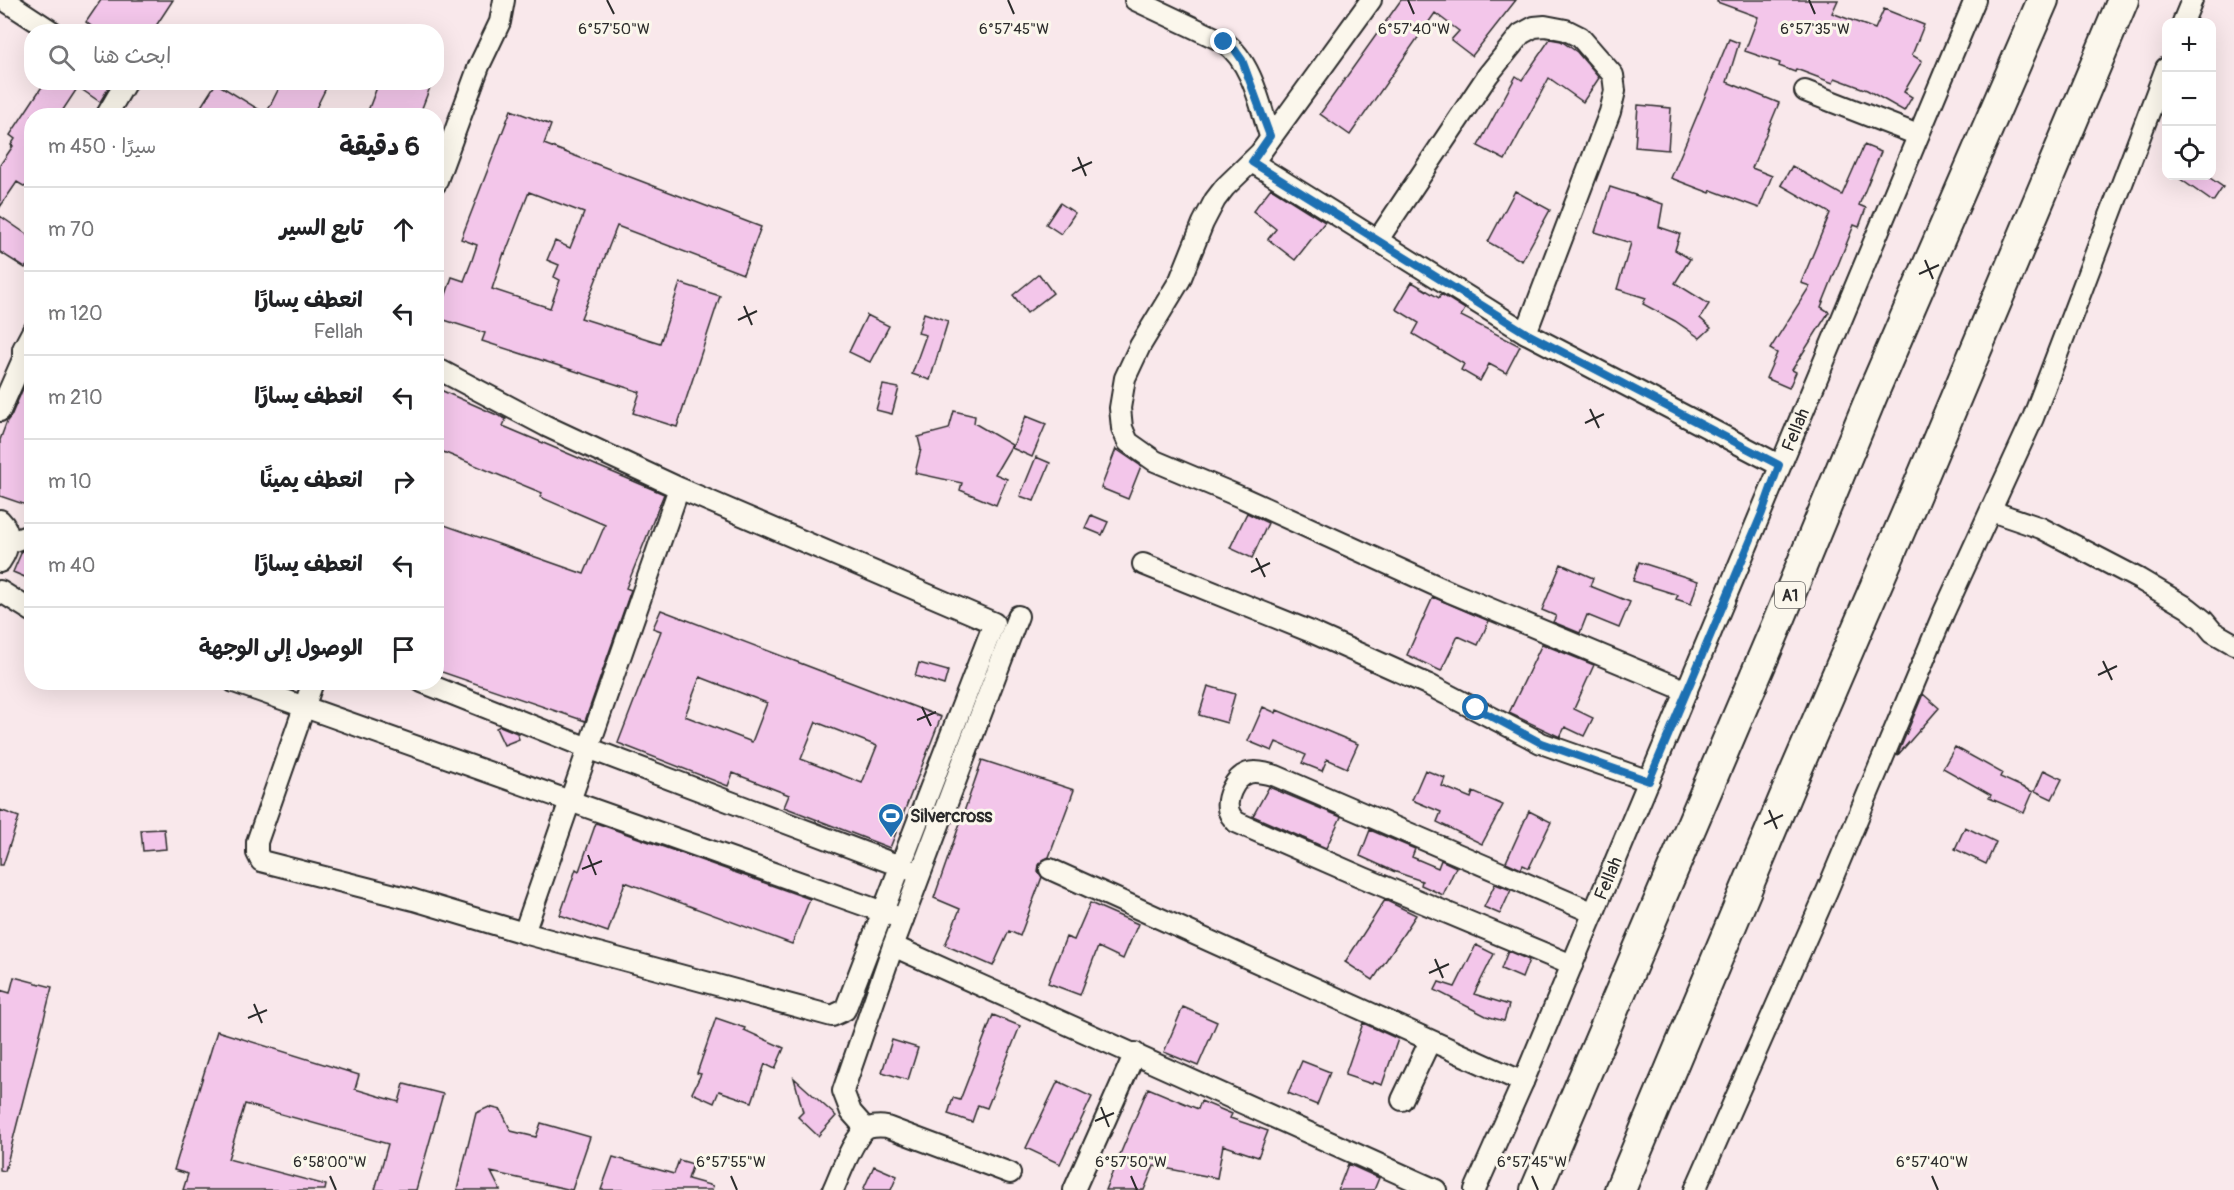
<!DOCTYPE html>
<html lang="ar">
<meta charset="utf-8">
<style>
:root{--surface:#fff;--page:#f2f2f2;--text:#202124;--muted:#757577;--line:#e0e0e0}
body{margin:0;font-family:Pangolin,"Playpen Sans Arabic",sans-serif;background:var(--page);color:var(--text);direction:rtl}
.controls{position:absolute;right:18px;top:18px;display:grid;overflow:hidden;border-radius:12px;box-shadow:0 6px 24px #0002}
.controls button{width:54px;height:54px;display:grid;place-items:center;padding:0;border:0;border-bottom:2px solid var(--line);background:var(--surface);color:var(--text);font:30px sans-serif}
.stop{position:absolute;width:18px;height:18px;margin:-14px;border:4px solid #1f6fb2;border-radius:50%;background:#fff}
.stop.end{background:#1f6fb2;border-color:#fff;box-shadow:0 2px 6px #0008}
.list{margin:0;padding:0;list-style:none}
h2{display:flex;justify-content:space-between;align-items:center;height:78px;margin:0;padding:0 24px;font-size:26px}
h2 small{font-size:20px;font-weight:400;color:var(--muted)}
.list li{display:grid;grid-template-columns:39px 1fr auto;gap:18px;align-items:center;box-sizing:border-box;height:84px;padding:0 24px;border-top:2px solid var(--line)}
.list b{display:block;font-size:22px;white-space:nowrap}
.list p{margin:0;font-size:20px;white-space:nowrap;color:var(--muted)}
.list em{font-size:20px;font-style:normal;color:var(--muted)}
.icon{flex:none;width:33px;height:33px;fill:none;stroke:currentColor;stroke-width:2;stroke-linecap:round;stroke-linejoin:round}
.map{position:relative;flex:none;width:2234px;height:1190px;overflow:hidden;direction:ltr}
.search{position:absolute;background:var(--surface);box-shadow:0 6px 24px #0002;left:24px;top:24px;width:420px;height:66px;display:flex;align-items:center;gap:15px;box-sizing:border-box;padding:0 21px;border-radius:24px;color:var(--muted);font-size:22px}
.panel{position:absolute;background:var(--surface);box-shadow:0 6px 24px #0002;left:24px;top:108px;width:420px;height:582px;border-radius:24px;direction:rtl}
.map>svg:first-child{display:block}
</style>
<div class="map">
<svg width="2234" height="1190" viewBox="0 0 2234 1190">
<rect width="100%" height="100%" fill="#f9e8eb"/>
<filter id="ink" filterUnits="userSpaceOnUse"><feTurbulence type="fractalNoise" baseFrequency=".0167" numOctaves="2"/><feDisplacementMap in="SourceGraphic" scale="12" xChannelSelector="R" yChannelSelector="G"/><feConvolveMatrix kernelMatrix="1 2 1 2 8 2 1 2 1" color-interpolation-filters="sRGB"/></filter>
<g filter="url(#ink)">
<path fill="#f3c6ea" stroke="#2b2b2b" stroke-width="1.5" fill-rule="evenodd" d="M101,0H173L152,32H99L86,22Z
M1401,0H1516L1472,56L1451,40L1459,31L1435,13L1350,135L1320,114Z
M1717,0H1838L1832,13L1875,29L1884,9L1924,25L1912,55L1922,61L1904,92L1912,97L1904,111L1867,90L1835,78L1833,83L1796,69L1795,72L1779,66L1780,63L1745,51L1758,17L1717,2Z
M1550,39L1561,41L1577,52L1599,78L1583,102L1549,78L1505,160L1478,146L1516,76L1522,80Z
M1729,39L1739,43L1727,82L1779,103L1752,168L1772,176L1759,208L1711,190L1710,193L1671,178Z
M45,82H112L100,102L78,87L59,116H32V191L17,182L0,207V165L13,146L11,145L15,139L10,135Z
M282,82H329L312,116H195L216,83L266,114Z
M379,82H432L419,116H366Z
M1638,105L1671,108L1668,150L1635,147Z
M511,110L551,125L544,144L761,227L743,274L617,226L581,318L660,343L680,283L720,296L677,427L633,413L640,392L482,341L485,333L438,318L452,277L464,281L472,260L477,245L461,239ZM529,192L584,213L570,248L555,241L547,260L559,265L554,277L560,280L550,308L492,289L504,253L505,254Z
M1864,145L1881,152L1859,205L1866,208L1859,227L1854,225L1821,307L1829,312L1792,370L1796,372L1789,388L1766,378L1777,353L1770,349L1810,286L1801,283L1830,213L1781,185L1792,166L1842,195Z
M2176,176H2207L2223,187L2213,202Z
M1610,187L1663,204L1659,227L1680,234L1675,250L1690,259L1675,283L1709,304L1700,318L1711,328L1700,338L1675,321L1643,304L1646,298L1617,289L1631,243L1595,232Z
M1271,188L1325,222L1295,260L1268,239L1276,229L1253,211Z
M1515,191L1550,210L1522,261L1488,242Z
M1060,203L1075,213L1061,234L1046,224Z
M0,216L32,238V259L25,268L0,252Z
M1039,274L1053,293L1027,313L1013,295Z
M1412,282L1439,298L1441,294L1465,309L1461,316L1520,346L1506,373L1489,364L1480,381L1461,370L1464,364L1413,334L1419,323L1396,309Z
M924,313L948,321L930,380L912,374L926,335L918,333Z
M867,315L889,326L870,362L849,352Z
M25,384L32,387V507L0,496V440L7,421L11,416Z
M883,385L899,388L892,414L876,410Z
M436,388L506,419L503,426L664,494L626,588L631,590L585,721L436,670V522L584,574L605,525L540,497L542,493L436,449Z
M954,411L975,416L974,423L1012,445L995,474L1007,479L996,505L960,490L962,483L915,473L921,449L918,437L949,429Z
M1026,416L1046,424L1032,457L1012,448Z
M1116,449L1141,466L1128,499L1101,488Z
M1036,457L1050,463L1034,501L1020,496Z
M1247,513L1268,523L1252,558L1230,548Z
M1091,515L1108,522L1102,535L1085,528Z
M32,547V580L13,572L22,551Z
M1639,562L1698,581L1691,604L1676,599L1678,595L1633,581Z
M1561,564L1593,578L1590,586L1630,602L1619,628L1587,615L1580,633L1553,622L1556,616L1542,610Z
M1433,597L1489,621L1478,645L1458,636L1441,671L1407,655Z
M661,610L941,717L890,848L784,807L789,795L733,773L728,786L618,743L661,631L653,628ZM700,677L767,703L752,742L685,716ZM816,722L877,746L862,783L801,759Z
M1542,644L1594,665L1574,709L1593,718L1584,736L1565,727L1560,737L1509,713Z
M919,663L948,671L944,685L915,676Z
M1208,686L1235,694L1227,723L1199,715Z
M1923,694L1939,708L1897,756Z
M1263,707L1276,713L1277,710L1358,744L1347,768L1327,759L1322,771L1302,763L1306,755L1276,742L1272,751L1248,741Z
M500,726L517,733L519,739L504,745L496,728Z
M1955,747L2002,773L2000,777L2033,792L2024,813L1989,798L1991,795L1943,768Z
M982,760L1074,790L1049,857L1043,860L1039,865L1038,871L1042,877L1020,936L1009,931L993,966L945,945L960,909L934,898Z
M1425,770L1445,778L1442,786L1471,798L1473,792L1503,805L1482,844L1437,822L1441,812L1412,800Z
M2044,770L2062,779L2052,799L2035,791Z
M1269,787L1341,817L1326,848L1253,816Z
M0,810L19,817L3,865H0Z
M1529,811L1551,822L1529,868L1523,865L1521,869L1506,862Z
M596,823L810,899L792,944L625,882L608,932L560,915L576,869L579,871Z
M1965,827L1996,842L1986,864L1955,849Z
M164,829L166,849L143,851L141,830Z
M1370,830L1415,849L1412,857L1438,868L1441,860L1456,867L1443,895L1421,885L1422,881L1393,871L1360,856Z
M1495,884L1511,890L1500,914L1484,907Z
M1385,900L1416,915L1373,980L1345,962Z
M1090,903L1138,924L1123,959L1098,947L1080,995L1048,983L1066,937L1074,940Z
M1476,945L1494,954L1474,994L1509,1005L1504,1021L1486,1016L1435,990L1439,982L1455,987Z
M1508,951L1529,960L1522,978L1501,969Z
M14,977L52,987L5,1171L0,1170V990L10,993Z
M1183,1007L1217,1022L1198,1066L1164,1052Z
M993,1015L1020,1026L987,1108L978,1105L972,1122L948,1114L953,1098L960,1100Z
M716,1018L745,1028L744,1030L784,1048L775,1069L765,1064L752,1102L719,1091L714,1103L692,1093L701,1074L697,1073Z
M1363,1023L1398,1039L1382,1085L1373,1082L1372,1084L1345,1075Z
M217,1031L359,1075L355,1089L399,1102L404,1084L443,1094L416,1190H375L388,1144L245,1104L228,1159L326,1185L325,1190H183L188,1174L174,1170Z
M892,1040L918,1048L908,1080L882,1072Z
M1302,1061L1330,1072L1317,1105L1288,1093Z
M794,1078L836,1116L818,1136L798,1117L803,1112Z
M1058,1081L1092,1097L1060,1164L1026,1148Z
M1148,1088L1198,1109L1201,1101L1232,1114L1230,1118L1268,1131L1258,1157L1223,1145L1217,1178L1154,1166L1144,1190H1105Z
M489,1107L501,1110L511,1131L536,1137L541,1123L590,1137L572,1190L491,1172L500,1190H457L476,1113Z
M613,1157L674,1174L679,1160L693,1164L688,1179L713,1186L712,1190H601Z
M1348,1164L1379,1178L1374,1190H1338Z
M874,1166L897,1176L891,1190H863Z"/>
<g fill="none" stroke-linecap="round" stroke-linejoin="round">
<defs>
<g id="minor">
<path d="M4,0L53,32"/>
<path d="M1135,0L1224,42C1252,62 1260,105 1270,136"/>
<path d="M1371,0L1260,153L1225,187L1215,200L1203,223L1180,280L1140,346L1125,378L1120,408L1122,428L1128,442L1155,461L1243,498L1450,592L1687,691"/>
<path d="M2183,22L2192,0"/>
<path d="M1805,91L1918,135"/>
<path d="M106,116L126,82"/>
<path d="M1252,162L1526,333L1779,465"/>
<path d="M436,183L479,66L500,22L504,0"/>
<path d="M1377,241L1488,75L1521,34L1534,27L1545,26L1566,30L1580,37L1613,75L1615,91L1610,112L1526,333"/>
<path d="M436,368L546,426L679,488L994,623L845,1010L832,1016L524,933L679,488"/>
<path d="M0,411L23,359V349L32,332"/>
<path d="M1991,511L2041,528L2139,579L2188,608L2203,620L2213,632L2234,644"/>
<path d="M0,520C13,533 9,549 0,562"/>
<path d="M9,543L32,534"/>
<path d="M1143,564L1309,631L1427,684L1541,743L1649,781"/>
<path d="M0,591L32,611"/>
<path d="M234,682L903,919"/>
<path d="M313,682L257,842V853L261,861L414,900L524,933"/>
<path d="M422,682L588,748L913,871"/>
<path d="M1050,869L1523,1082"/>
<path d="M893,946L1436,1190"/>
<path d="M1572,965L1364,878L1236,822C1234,819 1231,817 1230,814C1223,801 1234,778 1248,773C1256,770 1268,774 1276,776L1594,913"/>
<path d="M1402,1100L1430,1041"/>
<path d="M866,1129L851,1112L843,1091L893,946L1018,616"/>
<path d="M833,1190C840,1175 854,1135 868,1128C875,1126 881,1126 887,1127L1010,1173"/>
<path d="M1074,1190L1135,1053"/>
<path id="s1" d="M1475,1190L1523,1082L1975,0"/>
<path d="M1695,1190L1827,891L1944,612L2033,418L2166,68"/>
</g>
<path id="highway" d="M1536,1190L1777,625L1872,395L2043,0
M1620,1190L1792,780L1909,509L2123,0"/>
</defs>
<use href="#minor" stroke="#2b2b2b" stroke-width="24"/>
<use href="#highway" stroke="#2b2b2b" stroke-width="34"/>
<use href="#minor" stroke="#fbf7ec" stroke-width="20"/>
<use href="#highway" stroke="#fbf7ec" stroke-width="30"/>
</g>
</g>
<g fill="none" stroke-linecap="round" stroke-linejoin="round" filter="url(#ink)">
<path stroke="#1f6fb2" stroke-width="8" d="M1224,42L1235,50L1242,60L1270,136L1252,162L1526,333L1779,465L1762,513L1649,781L1541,743L1476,708"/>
</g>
<path fill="none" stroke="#2b2b2b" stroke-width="2" d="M607,0L614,14M1008,0L1014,14M1408,0L1414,14M1809,0L1815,14M1078,157L1086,176M1072,171L1092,162M1925,260L1933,279M1919,274L1939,265M744,306L752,325M738,320L757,311M1590,409L1599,428M1585,423L1604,414M1256,558L1265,577M1251,572L1270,563M2103,661L2112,680M2098,675L2117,666M922,707L931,726M917,720L936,712M1769,810L1777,829M1764,824L1783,815M588,855L596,875M582,869L602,861M1435,959L1443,978M1429,973L1449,964M254,1004L262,1023M248,1018L267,1010M1101,1107L1109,1127M1095,1121L1114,1113M330,1176L336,1190M731,1176L737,1190M1131,1176L1137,1190M1532,1176L1538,1190M1932,1176L1938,1190"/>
<defs>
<symbol id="stadium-pin" viewBox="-11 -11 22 30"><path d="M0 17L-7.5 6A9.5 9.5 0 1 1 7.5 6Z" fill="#1f6fb2" stroke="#fbf7ec"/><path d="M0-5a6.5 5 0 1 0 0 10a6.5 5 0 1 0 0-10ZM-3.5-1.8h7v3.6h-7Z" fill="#fff"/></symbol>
</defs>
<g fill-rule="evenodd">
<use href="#stadium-pin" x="876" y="801" width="30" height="40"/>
</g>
<g text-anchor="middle" stroke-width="6" stroke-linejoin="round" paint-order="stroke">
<rect fill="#fbf7ec" stroke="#696865" stroke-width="1.5" x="1775" y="582" width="30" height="26" rx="4.5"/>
<g font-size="16" font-weight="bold" fill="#2b2b2b">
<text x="1790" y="601">A1</text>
</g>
<g font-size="18" fill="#2b2b2b" stroke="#fbf7ec">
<text dy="6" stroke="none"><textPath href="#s1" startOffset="825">Fellah</textPath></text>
<text dy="6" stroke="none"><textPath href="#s1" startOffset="339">Fellah</textPath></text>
</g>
<g font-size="18" font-weight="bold" fill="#2b2b2b" stroke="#fbf7ec" text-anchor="start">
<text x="910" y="822">Silvercross</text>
</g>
</g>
<g font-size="15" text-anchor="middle" fill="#2b2b2b" stroke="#fbf7ec" stroke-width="6" stroke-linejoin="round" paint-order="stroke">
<text x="614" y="34">6°57'50"W</text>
<text x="1014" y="34">6°57'45"W</text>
<text x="1414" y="34">6°57'40"W</text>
<text x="1815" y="34">6°57'35"W</text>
<text x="330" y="1167">6°58'00"W</text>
<text x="731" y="1167">6°57'55"W</text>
<text x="1131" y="1167">6°57'50"W</text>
<text x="1532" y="1167">6°57'45"W</text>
<text x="1932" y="1167">6°57'40"W</text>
</g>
</svg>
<div class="controls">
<button>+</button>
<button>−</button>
<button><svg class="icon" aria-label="locate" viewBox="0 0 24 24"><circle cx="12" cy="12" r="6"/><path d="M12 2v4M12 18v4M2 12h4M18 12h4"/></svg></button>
</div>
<div class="stop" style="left:1476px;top:708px"></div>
<div class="stop end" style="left:1224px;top:42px"></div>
<div class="search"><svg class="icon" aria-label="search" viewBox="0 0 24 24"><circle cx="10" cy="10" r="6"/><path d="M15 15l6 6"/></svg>ابحث هنا</div>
<section class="panel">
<h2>6 دقيقة<small>سيرًا · 450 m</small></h2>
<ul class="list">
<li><svg class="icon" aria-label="ahead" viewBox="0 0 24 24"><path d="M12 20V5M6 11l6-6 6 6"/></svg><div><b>تابع السير</b></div><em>70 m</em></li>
<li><svg class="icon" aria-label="left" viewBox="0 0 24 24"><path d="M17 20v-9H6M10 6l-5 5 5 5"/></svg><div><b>انعطف يسارًا</b><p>Fellah</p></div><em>120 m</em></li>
<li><svg class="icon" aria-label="left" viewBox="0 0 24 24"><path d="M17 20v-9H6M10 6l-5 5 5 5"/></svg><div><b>انعطف يسارًا</b></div><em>210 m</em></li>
<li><svg class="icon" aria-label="right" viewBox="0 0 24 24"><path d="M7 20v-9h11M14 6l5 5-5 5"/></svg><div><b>انعطف يمينًا</b></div><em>10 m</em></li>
<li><svg class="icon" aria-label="left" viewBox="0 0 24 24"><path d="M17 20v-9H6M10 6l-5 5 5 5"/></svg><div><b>انعطف يسارًا</b></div><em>40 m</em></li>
<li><svg class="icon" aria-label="arrive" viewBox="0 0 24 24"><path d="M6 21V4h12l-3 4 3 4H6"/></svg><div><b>الوصول إلى الوجهة</b></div></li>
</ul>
</section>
</div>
